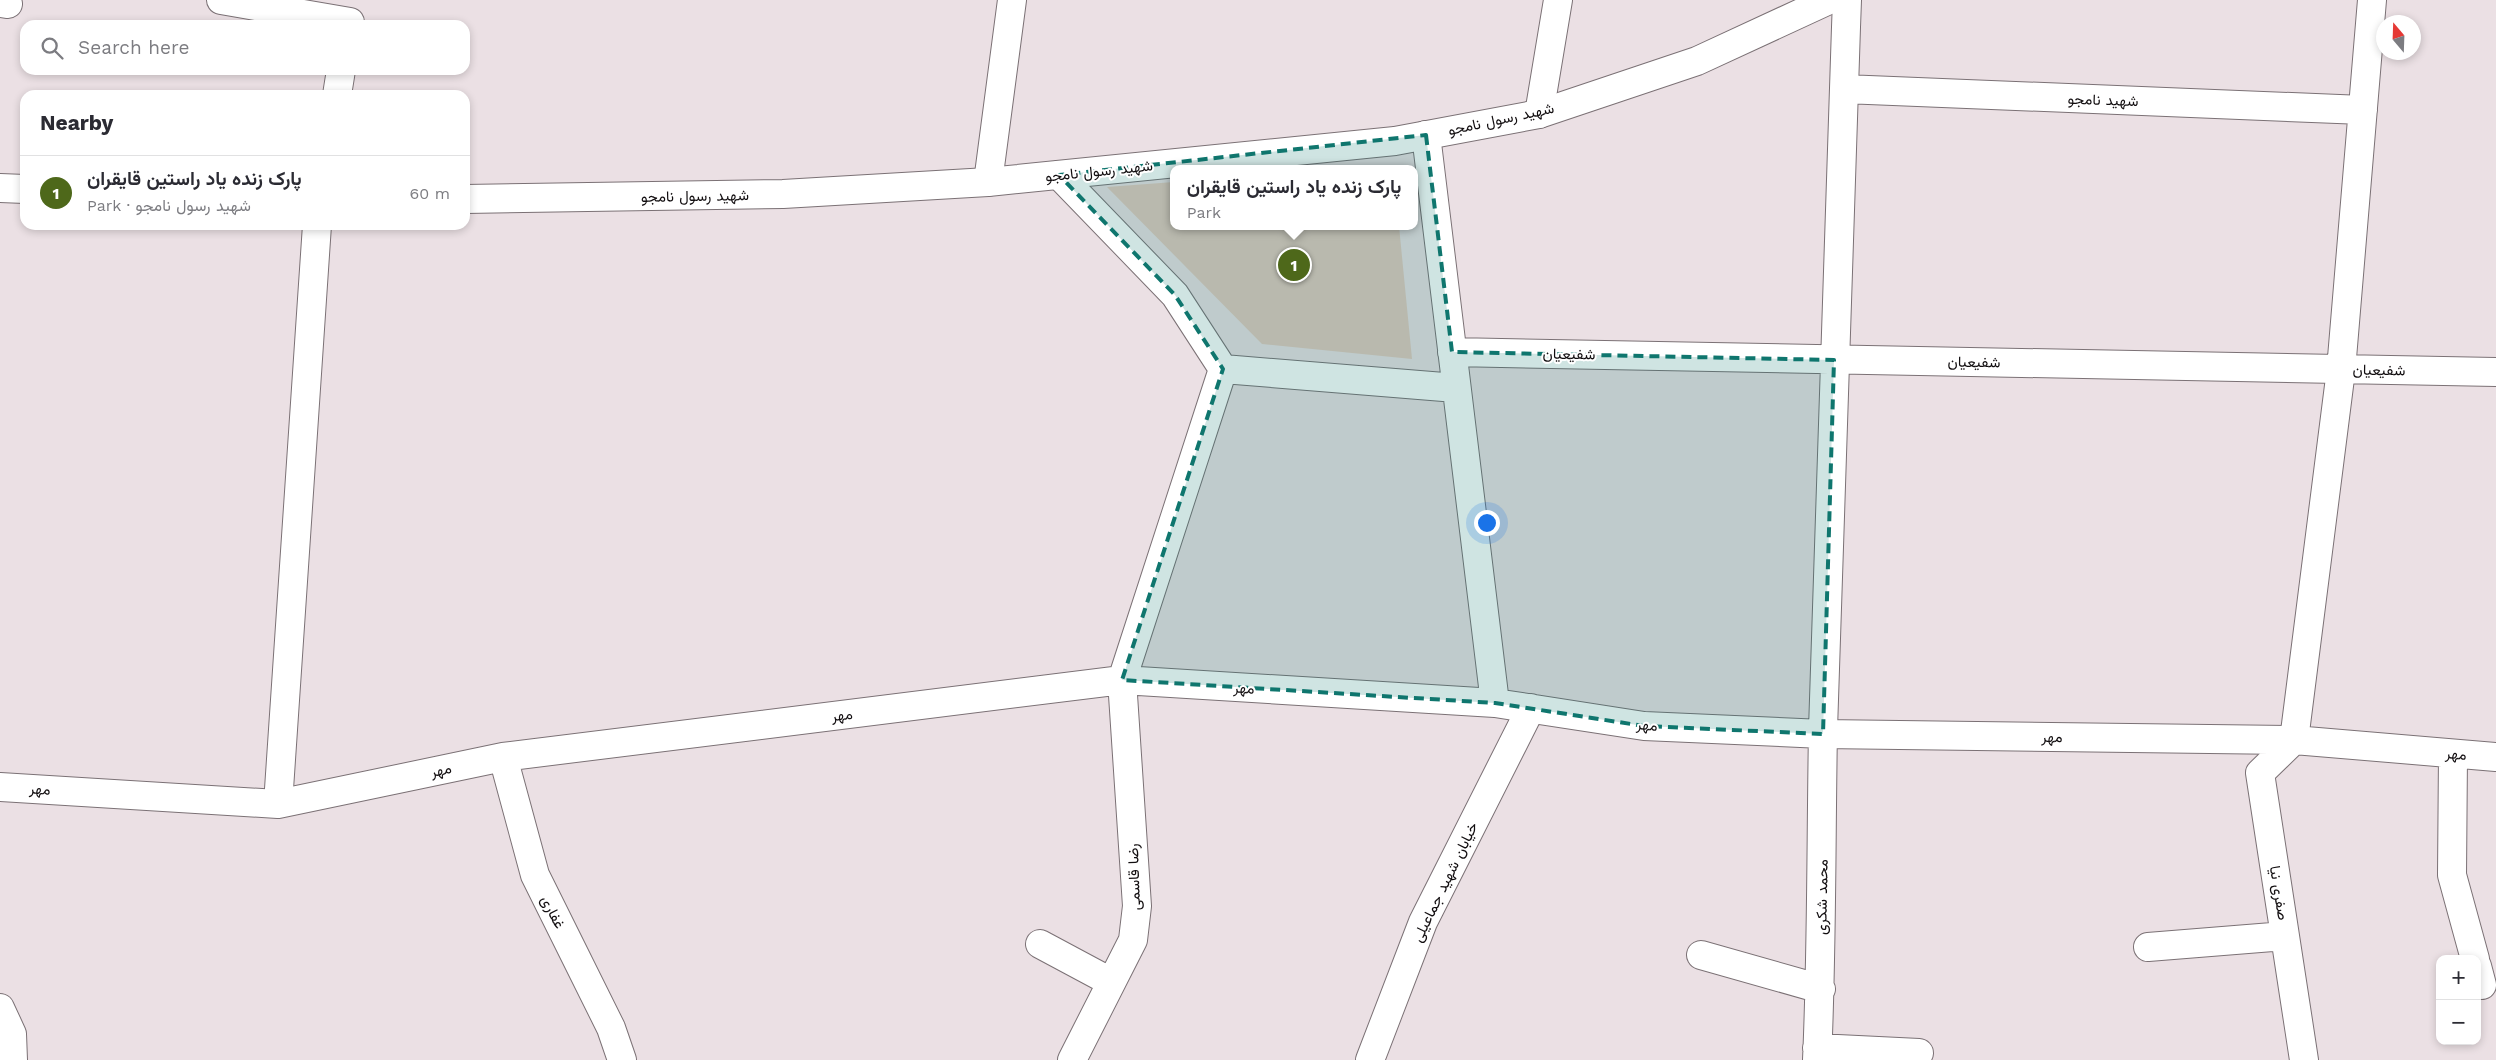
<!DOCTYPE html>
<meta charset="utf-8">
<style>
:root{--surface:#fff;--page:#f2f2f3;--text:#2b2b33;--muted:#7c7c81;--line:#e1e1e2;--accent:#4e681a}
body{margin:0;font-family:"Work Sans",Vazirmatn,sans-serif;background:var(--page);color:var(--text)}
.controls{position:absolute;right:15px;bottom:15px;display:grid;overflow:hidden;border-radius:10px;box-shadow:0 2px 8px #0003}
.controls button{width:45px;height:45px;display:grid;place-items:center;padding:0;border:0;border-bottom:1px solid var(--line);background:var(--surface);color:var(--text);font:25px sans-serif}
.compass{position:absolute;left:2376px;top:15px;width:45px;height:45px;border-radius:50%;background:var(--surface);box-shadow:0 2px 8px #0003;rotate:341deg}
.you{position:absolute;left:1486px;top:522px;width:18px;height:18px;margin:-12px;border:4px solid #fff;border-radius:50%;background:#1a73e8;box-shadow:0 0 0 8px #1a73e833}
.badge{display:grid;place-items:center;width:32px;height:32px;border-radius:50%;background:var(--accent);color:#fff;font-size:16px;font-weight:700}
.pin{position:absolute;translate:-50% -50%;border:2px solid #fff;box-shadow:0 1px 5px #0006}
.popup{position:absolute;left:1170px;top:165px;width:248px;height:65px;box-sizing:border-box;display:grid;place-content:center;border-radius:10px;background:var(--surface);filter:drop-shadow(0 1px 4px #0005);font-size:16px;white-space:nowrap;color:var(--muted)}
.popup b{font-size:19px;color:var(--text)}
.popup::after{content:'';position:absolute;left:50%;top:100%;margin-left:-10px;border:10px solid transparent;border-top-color:var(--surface)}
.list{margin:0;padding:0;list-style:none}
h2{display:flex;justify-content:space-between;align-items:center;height:65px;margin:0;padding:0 20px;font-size:21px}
h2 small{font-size:16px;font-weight:400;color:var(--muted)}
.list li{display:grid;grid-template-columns:32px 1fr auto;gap:15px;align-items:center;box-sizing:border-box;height:75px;padding:0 20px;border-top:1px solid var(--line)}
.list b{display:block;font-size:19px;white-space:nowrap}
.list p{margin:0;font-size:16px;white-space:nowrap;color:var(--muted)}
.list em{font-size:16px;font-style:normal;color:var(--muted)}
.icon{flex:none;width:28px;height:28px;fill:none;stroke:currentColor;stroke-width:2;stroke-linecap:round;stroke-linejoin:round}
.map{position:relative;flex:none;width:2496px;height:1060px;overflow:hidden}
.search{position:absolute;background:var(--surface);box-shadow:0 2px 8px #0003;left:20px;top:20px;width:450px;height:55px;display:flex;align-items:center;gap:12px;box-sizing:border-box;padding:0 18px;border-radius:15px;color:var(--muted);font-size:19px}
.panel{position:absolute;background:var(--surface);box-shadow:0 2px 8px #0003;left:20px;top:90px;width:450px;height:140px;border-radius:15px}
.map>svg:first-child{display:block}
</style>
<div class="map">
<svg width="2496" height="1060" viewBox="0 0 2496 1060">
<rect width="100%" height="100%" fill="#ebe0e4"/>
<path fill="#e4cabe" d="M1174,182V226H1399L1412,359L1262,344L1107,187Z"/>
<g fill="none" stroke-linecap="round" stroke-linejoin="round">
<defs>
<path id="minor" d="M221,0L350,22
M0,3L8,4
M1844,89L2363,110
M337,95L341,70
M1539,114L1558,0
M1426,135L1495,703
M1059,175L1175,295L1223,369
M988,182L1012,0
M1452,352L2496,372
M1223,369L1456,388
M2453,754L2452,875L2475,959
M503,757L535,875L611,1028L622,1060
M0,787L278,804L503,757L1122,680L1495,703L1644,726L1823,734L2294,740L2496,757
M278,804L317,225
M1040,944L1111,982
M2148,947L2285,936
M1701,955L1821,989
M2477,966L2482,985
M0,1008L12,1034L13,1060
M1817,1048L1919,1053
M1072,1060L1133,940L1137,906L1122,680L1223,369
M1370,1060L1423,922L1531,708
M1817,1060C1822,950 1821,840 1823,730C1830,486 1838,243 1847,0
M2304,1060L2260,773L2294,740L2341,370L2372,0"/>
<path id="tertiary" d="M0,188L25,189
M465,199L783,194L988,182L1395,141L1539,114L1697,61L1829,0"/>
</defs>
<use href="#minor" stroke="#7b7175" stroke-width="30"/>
<use href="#tertiary" stroke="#7b7175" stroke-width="30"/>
<use href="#minor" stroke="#fff" stroke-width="28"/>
<use href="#tertiary" stroke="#fff" stroke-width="28"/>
</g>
<path fill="#0f766e" fill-opacity="0.2" stroke="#0f766e" stroke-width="4" stroke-dasharray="10 6" stroke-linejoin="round" d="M1426,135L1452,352L1834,360L1823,734L1644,726L1495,703L1122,680L1223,369L1175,295L1059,175Z"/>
<g text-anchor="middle" stroke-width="4" stroke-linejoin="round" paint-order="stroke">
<g font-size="15" fill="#120e10" stroke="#fff">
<text transform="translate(2103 100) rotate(2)" y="5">شهید نامجو</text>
<text transform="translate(1501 119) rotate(-12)" y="5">شهید رسول نامجو</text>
<text transform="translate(1099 171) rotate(-6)" y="5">شهید رسول نامجو</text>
<text transform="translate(695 196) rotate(-1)" y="5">شهید رسول نامجو</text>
<text transform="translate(1569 354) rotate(1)" y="5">شفیعیان</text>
<text transform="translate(1974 362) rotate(1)" y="5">شفیعیان</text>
<text transform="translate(2379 370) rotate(1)" y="5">شفیعیان</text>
<text transform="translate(1244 688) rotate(3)" y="5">مهر</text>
<text transform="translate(842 715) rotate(-7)" y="5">مهر</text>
<text transform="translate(1647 725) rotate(5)" y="5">مهر</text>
<text transform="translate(2052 737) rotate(1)" y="5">مهر</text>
<text transform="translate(2456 754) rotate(5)" y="5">مهر</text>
<text transform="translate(441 770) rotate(-12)" y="5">مهر</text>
<text transform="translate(40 789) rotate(4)" y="5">مهر</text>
<text transform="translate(1134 877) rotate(-92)" y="5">رضا قاسمی</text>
<text transform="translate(1445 882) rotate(-64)" y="5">خیابان شهید جماعیلی</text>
<text transform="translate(2279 893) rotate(81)" y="5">صفری نیا</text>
<text transform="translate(1822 897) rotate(-89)" y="5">محمد شکری</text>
<text transform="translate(553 912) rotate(63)" y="5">غفاری</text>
</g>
</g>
</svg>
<div class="controls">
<button>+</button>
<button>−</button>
</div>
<svg class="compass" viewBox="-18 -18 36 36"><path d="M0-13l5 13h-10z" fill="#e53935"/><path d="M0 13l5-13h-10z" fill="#7c7c81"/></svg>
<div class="you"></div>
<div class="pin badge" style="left:1294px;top:265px">1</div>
<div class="popup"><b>پارک زنده یاد راستین قایقران</b>Park</div>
<div class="search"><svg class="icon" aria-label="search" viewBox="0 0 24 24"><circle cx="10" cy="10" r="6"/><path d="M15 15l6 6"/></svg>Search here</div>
<section class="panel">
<h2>Nearby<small></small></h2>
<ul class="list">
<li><span class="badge">1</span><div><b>پارک زنده یاد راستین قایقران</b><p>Park · شهید رسول نامجو</p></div><em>60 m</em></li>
</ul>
</section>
</div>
